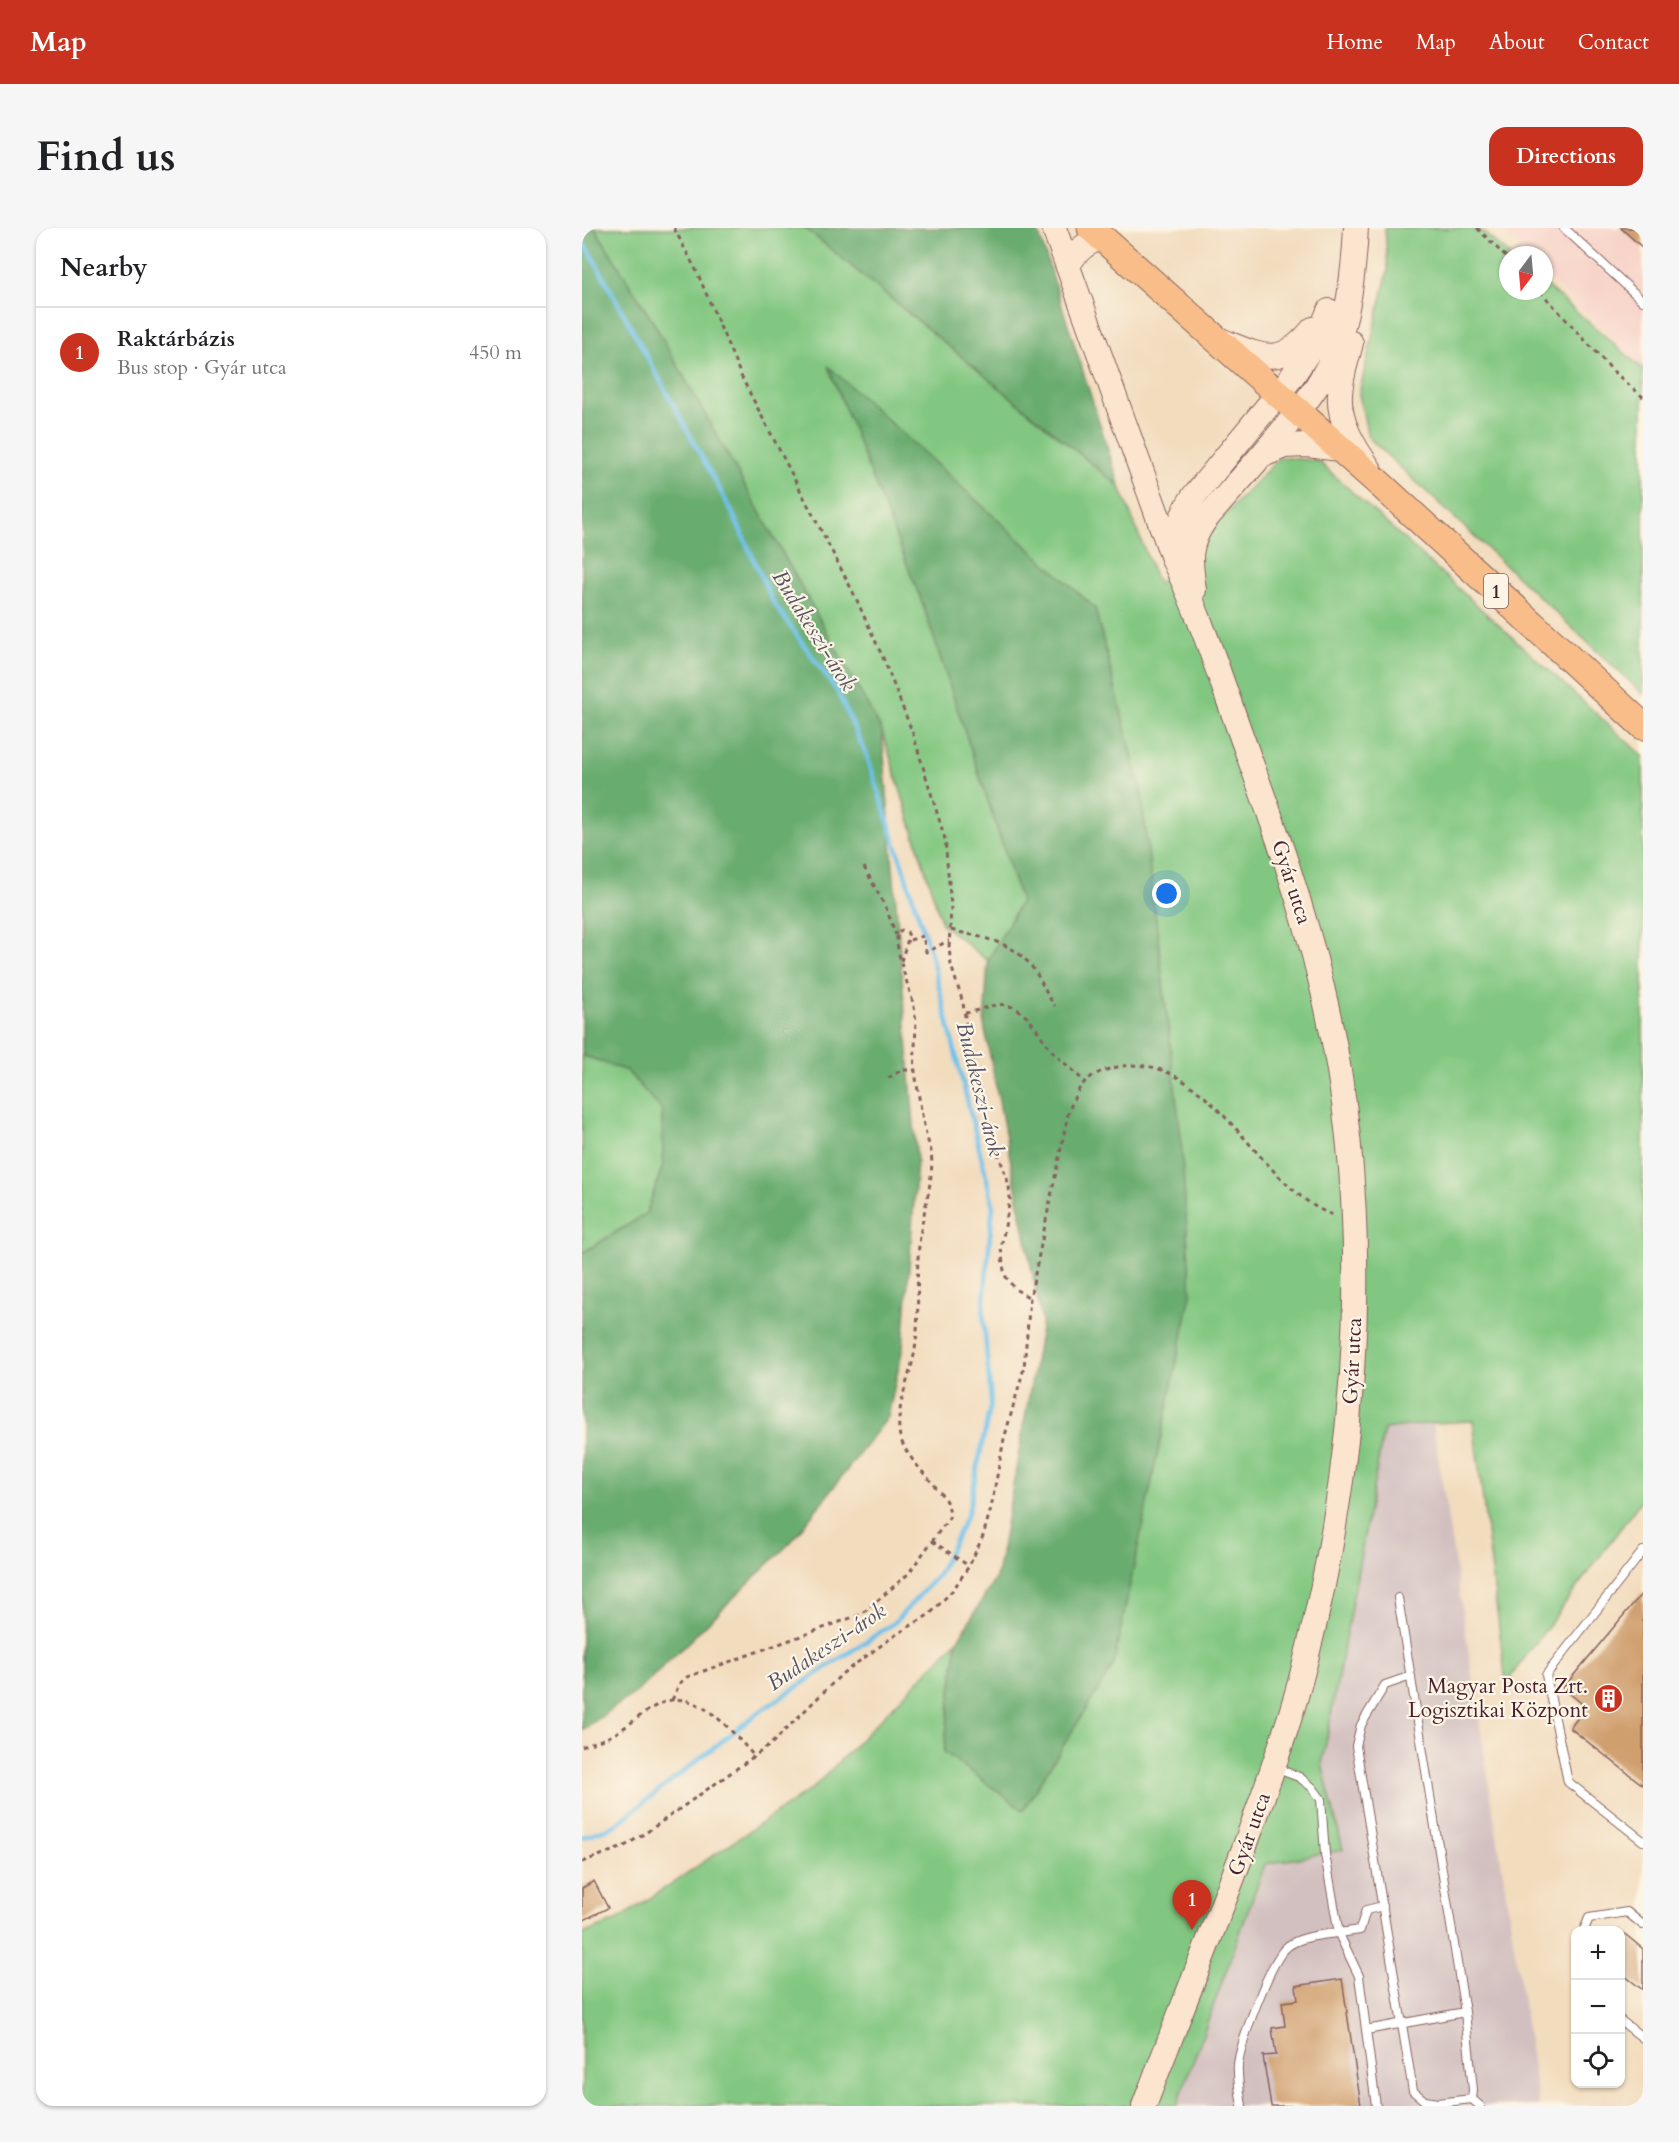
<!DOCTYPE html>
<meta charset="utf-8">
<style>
:root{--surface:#fff;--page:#f6f6f6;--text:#202124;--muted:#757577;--line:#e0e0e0;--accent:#c8321e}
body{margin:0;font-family:Cardo,serif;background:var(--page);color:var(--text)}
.controls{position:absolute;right:18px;bottom:18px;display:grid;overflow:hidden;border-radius:12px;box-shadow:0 2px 4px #0004}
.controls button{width:54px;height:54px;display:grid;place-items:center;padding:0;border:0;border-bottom:2px solid var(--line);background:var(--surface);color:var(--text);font:30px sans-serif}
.compass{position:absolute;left:917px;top:18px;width:54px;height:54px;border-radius:50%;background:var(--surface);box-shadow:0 2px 4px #0004;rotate:196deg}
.you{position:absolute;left:585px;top:666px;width:21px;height:21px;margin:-15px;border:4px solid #fff;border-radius:50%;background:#1a73e8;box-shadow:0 0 0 9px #1a73e833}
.badge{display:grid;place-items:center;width:39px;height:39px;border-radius:50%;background:var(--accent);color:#fff;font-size:20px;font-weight:700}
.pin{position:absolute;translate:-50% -50px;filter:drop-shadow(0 2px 3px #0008)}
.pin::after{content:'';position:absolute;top:32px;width:21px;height:18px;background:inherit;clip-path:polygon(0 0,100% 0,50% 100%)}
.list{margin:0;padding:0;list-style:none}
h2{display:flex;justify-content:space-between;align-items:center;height:78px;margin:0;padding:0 24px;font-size:26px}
h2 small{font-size:20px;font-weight:400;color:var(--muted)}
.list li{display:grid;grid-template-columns:39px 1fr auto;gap:18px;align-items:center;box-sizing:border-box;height:90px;padding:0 24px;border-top:2px solid var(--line)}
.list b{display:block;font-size:22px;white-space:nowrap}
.list p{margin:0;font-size:20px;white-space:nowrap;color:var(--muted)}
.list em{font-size:20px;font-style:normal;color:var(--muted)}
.icon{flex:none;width:33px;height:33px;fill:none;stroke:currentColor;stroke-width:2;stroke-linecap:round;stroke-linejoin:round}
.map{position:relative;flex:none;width:1061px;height:1878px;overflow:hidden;border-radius:18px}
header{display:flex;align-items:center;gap:36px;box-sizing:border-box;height:84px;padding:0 30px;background:var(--accent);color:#fff}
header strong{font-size:28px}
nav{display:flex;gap:33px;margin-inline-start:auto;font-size:21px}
.intro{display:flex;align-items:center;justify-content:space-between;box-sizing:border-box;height:144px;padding:0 36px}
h1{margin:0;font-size:42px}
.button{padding:15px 27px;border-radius:18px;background:var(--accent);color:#fff;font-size:21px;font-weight:700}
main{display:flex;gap:36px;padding:0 36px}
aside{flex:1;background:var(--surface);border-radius:18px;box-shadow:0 2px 4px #0004}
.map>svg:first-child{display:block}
</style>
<header>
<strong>Map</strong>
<nav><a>Home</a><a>Map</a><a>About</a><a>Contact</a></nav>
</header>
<div class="intro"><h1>Find us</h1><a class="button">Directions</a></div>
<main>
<aside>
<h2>Nearby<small></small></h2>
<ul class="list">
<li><span class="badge">1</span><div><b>Raktárbázis</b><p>Bus stop · Gyár utca</p></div><em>450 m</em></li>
</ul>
</aside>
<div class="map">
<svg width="1061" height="1878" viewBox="0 0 1061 1878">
<rect width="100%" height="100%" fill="#fcf5e5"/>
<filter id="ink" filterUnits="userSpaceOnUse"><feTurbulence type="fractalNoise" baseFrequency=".0167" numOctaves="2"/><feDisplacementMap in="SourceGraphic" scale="12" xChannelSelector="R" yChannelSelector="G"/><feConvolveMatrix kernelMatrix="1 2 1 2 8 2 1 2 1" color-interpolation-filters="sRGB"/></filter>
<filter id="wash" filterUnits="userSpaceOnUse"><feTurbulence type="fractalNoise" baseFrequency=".008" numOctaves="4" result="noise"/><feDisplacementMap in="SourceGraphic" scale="24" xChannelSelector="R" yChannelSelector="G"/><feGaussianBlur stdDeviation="1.35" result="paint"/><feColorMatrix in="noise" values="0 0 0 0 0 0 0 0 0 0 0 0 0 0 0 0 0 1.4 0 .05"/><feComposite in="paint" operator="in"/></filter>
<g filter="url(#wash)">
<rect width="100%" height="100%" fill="#f2dcbe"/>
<path fill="#f7d1c7" d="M916,0H1061V141L962,45V27H944Z"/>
<path fill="#d2bfc0" d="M851,1195L957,1878H595L683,1636L760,1622L740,1536L802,1201Z"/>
<path fill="#82c781" stroke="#667356" stroke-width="1.5" d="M13,0H223L538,259L576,356L698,229L736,233L1061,528V1270L924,1455L891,1193L851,1195L802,1201L740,1536L761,1622L683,1636L595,1878H0V1706L34,1693L231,1560L375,1413L362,1524L441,1581L599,910L247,139L340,374L439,673L406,733L360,696L300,503L74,99Z
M803,0H896L928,27H926V63H962V56L1061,141V466L786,209L777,166L806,42Z
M0,827L45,843L80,882L81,937L64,986L0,1025Z"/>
<path fill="#69ac6f" stroke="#5a664d" stroke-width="1.5" d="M0,0H13L74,99L300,503L335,934L321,1119L306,1189L209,1314L56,1463L0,1502V1025L64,986L81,937L80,882L45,843L0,827Z
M223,0H455L538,259Z
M246,138L513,380L559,562L599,910L609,1066L531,1438L441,1582L362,1524L375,1413L415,1348L460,1094L402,797L406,733L439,673L340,374Z"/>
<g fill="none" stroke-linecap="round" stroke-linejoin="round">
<path stroke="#6ec1ea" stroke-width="4.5" d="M0,13L14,35L151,286L191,374L255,463L285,528L348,723L411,976L401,1084L409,1174L386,1285L356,1347L312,1395L177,1484L32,1598L0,1609"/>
</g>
<g id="blocks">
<path fill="#d09f6e" d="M1039,0H1061V20Z
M1061,1364V1557L988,1500L1004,1479L981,1460Z
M12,1653L26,1680L0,1693V1660Z
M1038,1702L1061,1721V1762L1038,1744Z
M760,1751L779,1878H689L681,1828L694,1827L690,1800L703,1798L700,1774L716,1772L714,1758Z"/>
</g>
</g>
<g filter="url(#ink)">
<use href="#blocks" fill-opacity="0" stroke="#85615e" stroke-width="1.5"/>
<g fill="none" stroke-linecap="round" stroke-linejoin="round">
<defs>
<path id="service" d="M982,0L1061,73
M1061,1323L964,1447L986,1554L1061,1613
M829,1448L803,1457L779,1497L774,1518L831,1863L843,1873L855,1875L890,1871L891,1862L883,1784
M693,1540L717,1549L730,1559L739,1571L743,1626L757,1706L777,1748L794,1878
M1002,1702L1007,1690L1045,1684L1061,1697
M1038,1792L1061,1810
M784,1802L883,1784L816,1370
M890,1871L898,1878
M660,1878C658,1865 655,1850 656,1836C659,1814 689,1730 706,1718C723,1705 757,1706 778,1702L784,1682L801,1678"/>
<path id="secondary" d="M472,0L592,333C621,394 641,458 664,521C693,600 721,678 740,759C793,976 779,1215 724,1431C709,1493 686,1554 664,1615C631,1703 596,1790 562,1878
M486,38C493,24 504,14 520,10
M638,112C681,129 698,141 731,101
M769,115C765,132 759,148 758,166C756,193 772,219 787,240
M679,228L702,218L725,217L758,221
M592,328C594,305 598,288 611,269L709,150L735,111L747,83
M612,362C608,332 605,318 623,292C647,264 672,237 695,209C716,184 737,160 750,130C767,92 772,41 774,0"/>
<path id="primary" d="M509,0L799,257L1061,498"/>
</defs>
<use href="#service" stroke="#85615e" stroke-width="10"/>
<use href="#secondary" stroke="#85615e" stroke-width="26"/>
<use href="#primary" stroke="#85615e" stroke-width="29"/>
<path stroke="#85615e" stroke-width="3" stroke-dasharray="4.5 4.5" stroke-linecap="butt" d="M92,0L115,44L160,150L271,364L302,432L331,506L363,611L369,678L367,720L369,737L381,775L387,816L407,899L427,957L428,971L419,1020L422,1043L424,1049L433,1061L448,1070
M895,0L926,31
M958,63L1032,144L1061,169
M282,639L304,680L314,707
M369,702C404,711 434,713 454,745C461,756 465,768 473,778
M328,712L341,708L344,724C353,721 361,714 367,713
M383,785C396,784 411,774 424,777C448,782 457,809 472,825C481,835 493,843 502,854
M306,850L320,842H333
M350,1313L387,1338
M90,1472L98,1455L105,1449L280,1386L326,1346L367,1290C374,1266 319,1235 317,1202C315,1177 327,1151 332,1127C339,1092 333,1054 337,1018C339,988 353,953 349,923C348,917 345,912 344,906C339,885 336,863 333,843C331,820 337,797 331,775C327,758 311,719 316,704L320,702L325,704L327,708L319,733
M0,1519C12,1514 24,1511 34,1505C51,1495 67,1478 86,1473C119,1463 153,1507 172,1528
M0,1634L41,1619L65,1604L188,1517L261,1445L312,1408L348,1386L371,1362L387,1338L401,1308L409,1280L422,1211L442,1140L448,1070L486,886C495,859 503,847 531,840C625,815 676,961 751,987"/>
<use href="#service" stroke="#fff" stroke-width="8"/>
<use href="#secondary" stroke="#fce5cf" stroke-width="24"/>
<use href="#primary" stroke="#f8bd88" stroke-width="27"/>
</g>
</g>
<defs>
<symbol id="building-disc" viewBox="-11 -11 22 22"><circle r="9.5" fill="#c8321e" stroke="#fcf5e5"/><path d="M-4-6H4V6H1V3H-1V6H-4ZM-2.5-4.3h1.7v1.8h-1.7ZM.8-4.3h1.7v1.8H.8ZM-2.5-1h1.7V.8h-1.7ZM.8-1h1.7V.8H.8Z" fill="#fff"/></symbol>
</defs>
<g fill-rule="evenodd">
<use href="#building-disc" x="1010" y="1454" width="33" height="33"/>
</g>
<g text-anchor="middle" stroke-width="4.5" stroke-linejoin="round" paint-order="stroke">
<rect fill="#fcf5e5" stroke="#7f5f63" stroke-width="1.5" x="902" y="346" width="24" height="34" rx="4.5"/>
<g font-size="20" font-weight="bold" fill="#4a1f2b">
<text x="914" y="370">1</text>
</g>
<g font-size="21" fill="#4a1f2b" stroke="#fcf5e5">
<text transform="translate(710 654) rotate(72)" y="7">Gyár utca</text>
<text transform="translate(770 1133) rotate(-87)" y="7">Gyár utca</text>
<text transform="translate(667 1606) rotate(-70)" y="7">Gyár utca</text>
</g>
<g font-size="21" fill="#4a1f2b" stroke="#fcf5e5" text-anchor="end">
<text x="1006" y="1465">Magyar Posta Zrt.<tspan x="1006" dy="24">Logisztikai Központ</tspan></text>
</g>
<g font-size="22" font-style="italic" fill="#555064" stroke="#fcf5e5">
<text transform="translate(233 402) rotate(58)" y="8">Budakeszi-árok</text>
<text transform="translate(399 861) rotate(76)" y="8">Budakeszi-árok</text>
<text transform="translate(244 1418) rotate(-34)" y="8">Budakeszi-árok</text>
</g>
</g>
</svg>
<div class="controls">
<button>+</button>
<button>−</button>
<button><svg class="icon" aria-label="locate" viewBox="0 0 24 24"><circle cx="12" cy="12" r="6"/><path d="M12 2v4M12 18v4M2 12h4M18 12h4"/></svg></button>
</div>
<svg class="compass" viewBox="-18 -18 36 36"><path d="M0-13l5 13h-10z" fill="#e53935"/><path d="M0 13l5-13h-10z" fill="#757577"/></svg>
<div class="you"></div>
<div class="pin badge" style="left:610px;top:1702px">1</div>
</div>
</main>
